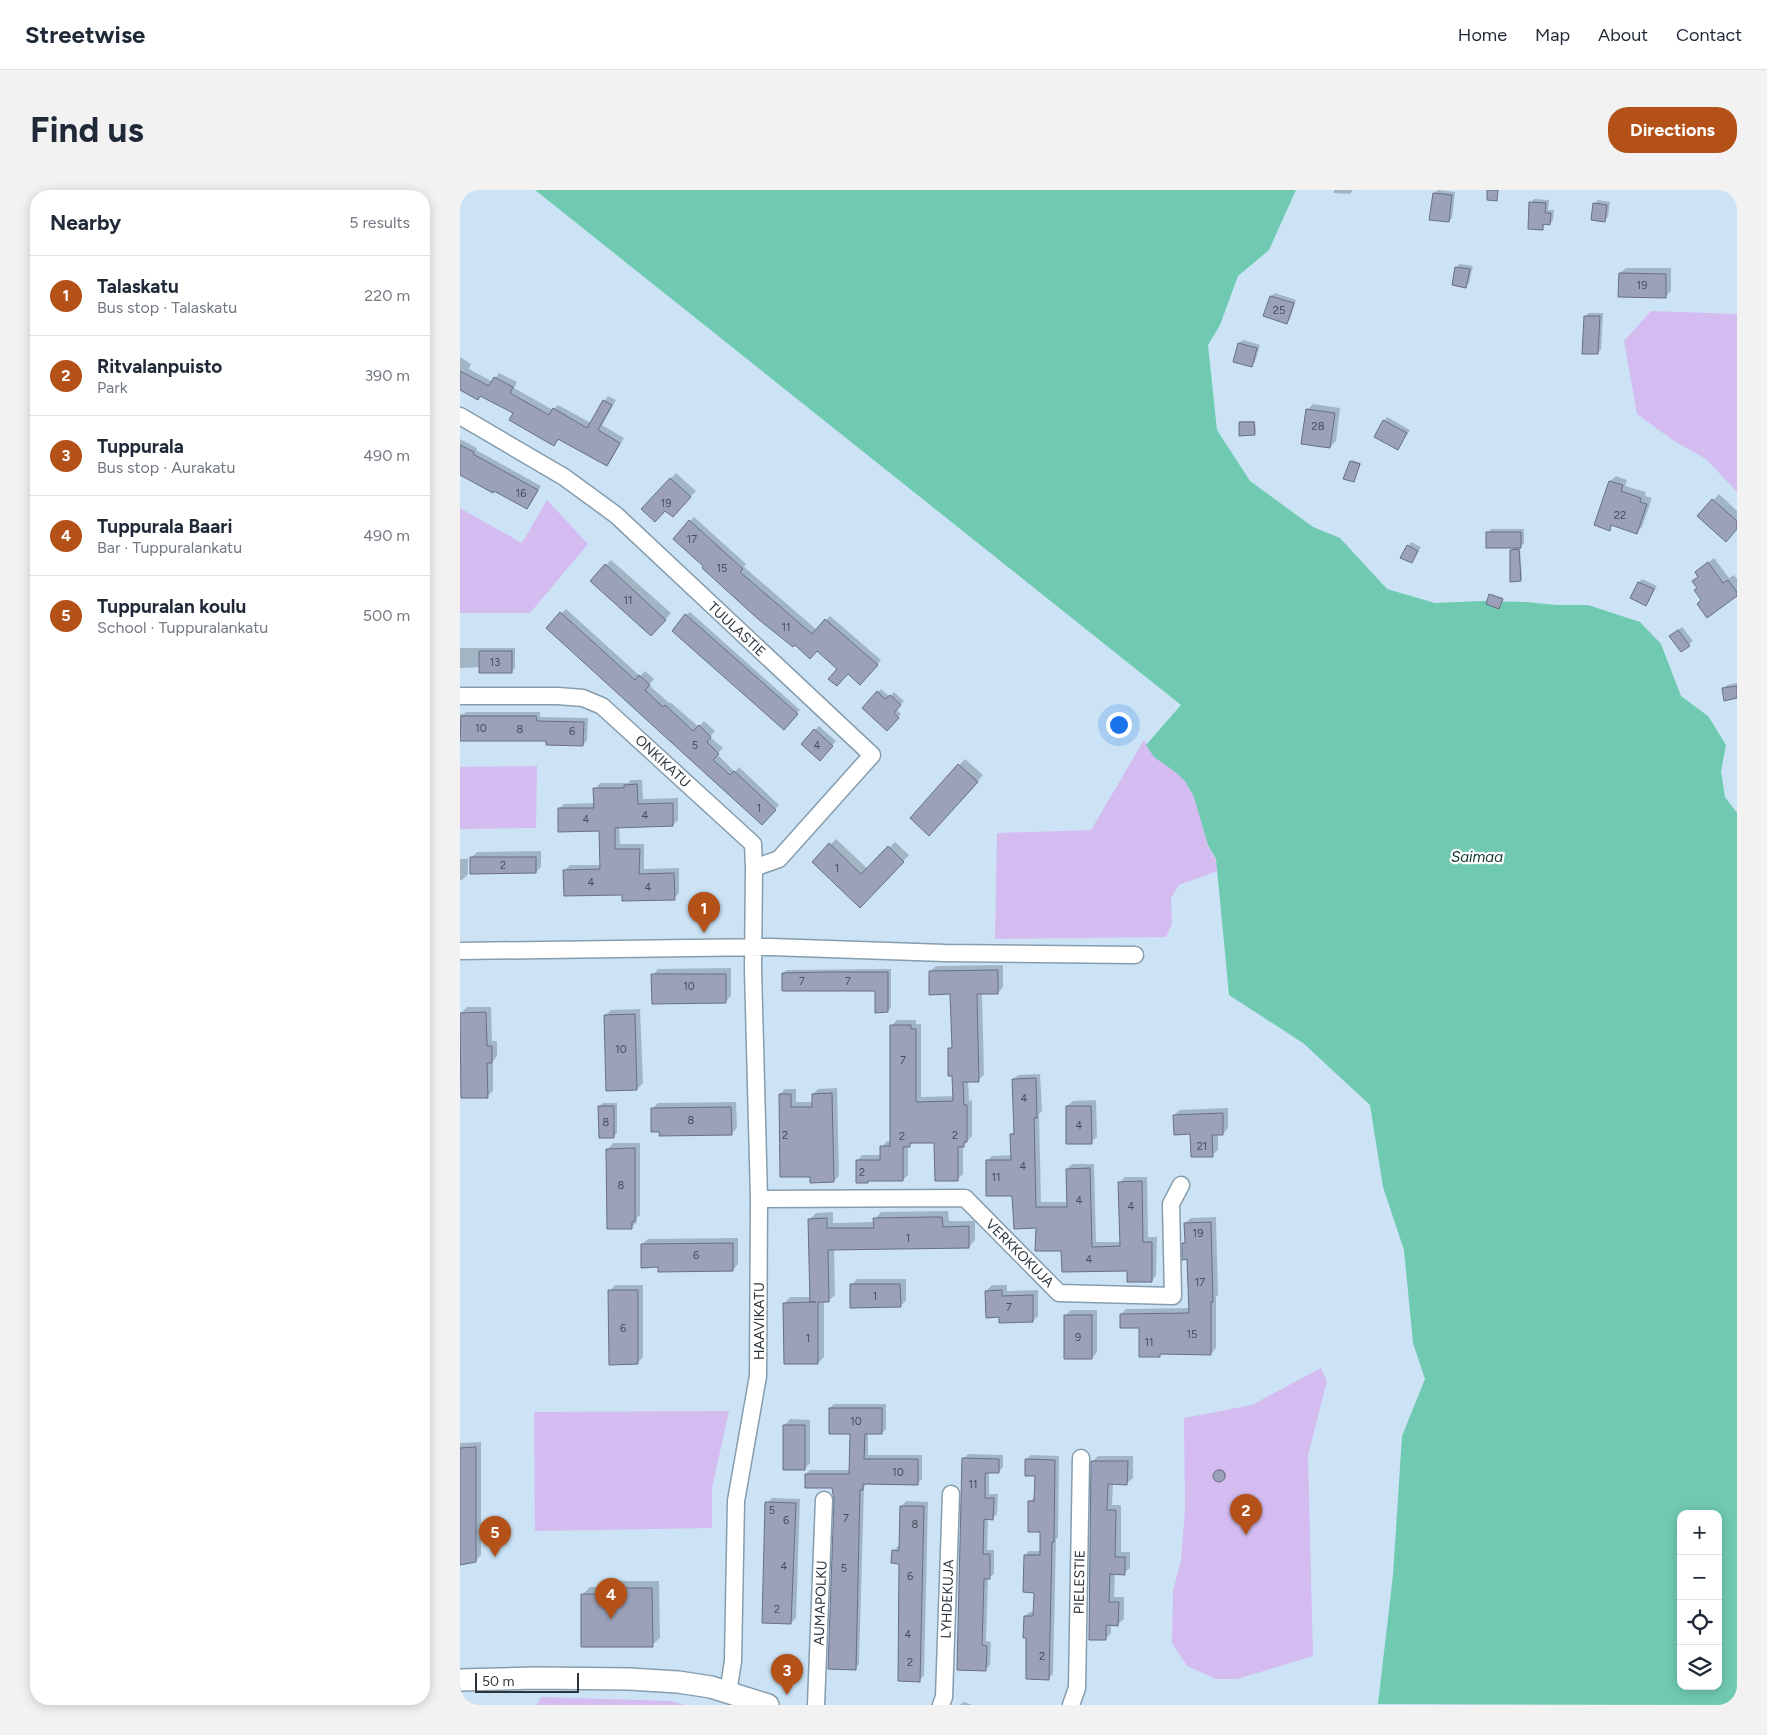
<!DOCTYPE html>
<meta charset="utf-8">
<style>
:root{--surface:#fff;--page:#f2f2f3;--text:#1f2937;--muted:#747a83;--line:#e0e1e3;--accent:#b45119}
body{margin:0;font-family:Figtree,sans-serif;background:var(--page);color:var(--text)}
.controls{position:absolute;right:15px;bottom:15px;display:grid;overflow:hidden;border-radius:10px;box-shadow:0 2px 12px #0003}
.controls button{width:45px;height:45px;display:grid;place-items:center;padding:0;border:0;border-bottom:1px solid var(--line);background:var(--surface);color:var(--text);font:25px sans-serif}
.scale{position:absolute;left:15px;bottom:12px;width:104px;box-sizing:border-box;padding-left:5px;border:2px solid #2b343b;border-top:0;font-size:14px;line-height:18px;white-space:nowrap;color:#2b343b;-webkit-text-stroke:4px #fff;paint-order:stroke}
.you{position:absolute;left:658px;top:534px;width:18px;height:18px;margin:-12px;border:4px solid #fff;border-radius:50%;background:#1a73e8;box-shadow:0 0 0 8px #1a73e833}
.badge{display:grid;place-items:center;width:32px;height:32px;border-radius:50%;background:var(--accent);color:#fff;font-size:16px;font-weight:700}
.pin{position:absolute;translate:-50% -41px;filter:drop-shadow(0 1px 2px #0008)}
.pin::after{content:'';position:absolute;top:26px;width:18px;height:15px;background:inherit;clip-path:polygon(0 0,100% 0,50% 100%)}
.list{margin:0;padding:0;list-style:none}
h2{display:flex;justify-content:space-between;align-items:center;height:65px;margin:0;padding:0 20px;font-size:21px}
h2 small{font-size:16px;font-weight:400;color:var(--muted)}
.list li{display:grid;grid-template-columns:32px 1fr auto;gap:15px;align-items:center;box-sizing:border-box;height:80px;padding:0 20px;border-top:1px solid var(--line)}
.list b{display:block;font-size:19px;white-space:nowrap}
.list p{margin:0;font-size:16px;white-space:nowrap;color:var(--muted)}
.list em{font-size:16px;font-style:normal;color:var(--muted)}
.icon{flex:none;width:28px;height:28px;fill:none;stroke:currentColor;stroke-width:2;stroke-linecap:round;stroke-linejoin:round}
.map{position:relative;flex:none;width:1277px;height:1515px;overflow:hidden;border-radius:20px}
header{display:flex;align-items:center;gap:30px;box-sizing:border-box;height:70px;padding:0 25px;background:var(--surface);border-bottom:1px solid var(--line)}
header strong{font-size:24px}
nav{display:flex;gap:28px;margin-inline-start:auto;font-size:18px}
.intro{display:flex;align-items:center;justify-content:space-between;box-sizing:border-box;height:120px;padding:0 30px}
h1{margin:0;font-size:35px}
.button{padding:12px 22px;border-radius:20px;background:var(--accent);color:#fff;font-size:18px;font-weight:700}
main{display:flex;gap:30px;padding:0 30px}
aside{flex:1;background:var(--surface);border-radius:20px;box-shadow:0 2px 12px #0003}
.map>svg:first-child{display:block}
</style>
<header>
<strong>Streetwise</strong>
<nav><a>Home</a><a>Map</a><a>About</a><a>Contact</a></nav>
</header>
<div class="intro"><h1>Find us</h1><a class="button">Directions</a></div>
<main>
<aside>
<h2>Nearby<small>5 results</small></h2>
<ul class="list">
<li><span class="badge">1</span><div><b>Talaskatu</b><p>Bus stop · Talaskatu</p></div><em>220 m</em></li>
<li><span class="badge">2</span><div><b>Ritvalanpuisto</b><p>Park</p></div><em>390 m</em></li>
<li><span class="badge">3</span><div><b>Tuppurala</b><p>Bus stop · Aurakatu</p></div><em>490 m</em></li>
<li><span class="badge">4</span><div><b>Tuppurala Baari</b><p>Bar · Tuppuralankatu</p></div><em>490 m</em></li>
<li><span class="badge">5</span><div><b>Tuppuralan koulu</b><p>School · Tuppuralankatu</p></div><em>500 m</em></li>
</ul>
</aside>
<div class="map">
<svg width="1277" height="1515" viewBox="0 0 1277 1515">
<rect width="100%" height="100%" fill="#cbe3f5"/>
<path fill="#d4bcf0" d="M1191,121L1277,124V302L1246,269L1214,251L1177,224L1164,151Z
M87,310L128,354L70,423H0V318L62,353Z
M684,550L695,567L714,580L725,590L735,608L748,656L756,670L757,681L719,695L711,708L712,734L706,747L535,749L537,643L631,640Z
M77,576L76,638L0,639V577Z
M861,1178L867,1191L848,1265L853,1466L777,1489H756L727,1476L712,1453L713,1401L721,1370L725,1319L724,1228L792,1215Z
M269,1221L252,1298V1338L75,1341L74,1222Z
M81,1507L211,1511L224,1515H77Z"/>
<path fill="#70cab1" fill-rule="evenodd" d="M75,0H836L809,60L778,86L760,135L748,155L757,240L790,291L853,337L880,348L927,399L975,413L1020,411L1066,412L1096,415H1128L1180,432L1201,454L1221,506L1248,526L1266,555L1261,581L1265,607L1277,623V1515L918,1514L933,1385L942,1246L965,1189L953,1153L944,1060L923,997L910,915L843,853L769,805L756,669L748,655L734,607L725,591L714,581L694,567L686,555L721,515ZM1221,1324H1258V1496H1221Z"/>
<path fill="#0003" d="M874,0H893L890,4L874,3Z
M978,0L995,2L992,28L989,31L974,3Z
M1074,9L1089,10L1088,20H1094L1093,30L1090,34L1086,33L1082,39L1071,12Z
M1138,10L1150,12L1148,27L1144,31L1134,14Z
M1000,74L1013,76L1009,93L1006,96L996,77Z
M1166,78H1211V101L1205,107L1160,83Z
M815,103L836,110L830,129L826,133L805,125L811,106Z
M1129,123H1143L1141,159L1138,163L1125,126Z
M783,150L800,155L795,172L792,175L779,153Z
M0,167L11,174L9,179L33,192L39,183L57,192L54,198L93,220L98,215L131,233L144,211L148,206L156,210L142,235L164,248L151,270L146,275L100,248L94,255L54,222L21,205L18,208L0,198Z
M853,214L880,218L876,251L870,257L847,220Z
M927,227L950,240L938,258L924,231Z
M781,231H795L796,242L794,244L780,232Z
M0,249L17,258L16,260L81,296L71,314L67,318L34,300L0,284Z
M892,270L901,273L894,291L891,272Z
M216,283L236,301L218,320L183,319Z
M1156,286L1167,290L1165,296L1186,302L1185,306L1192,308L1182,337L1177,342L1154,334L1149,339L1150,291Z
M1259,304L1277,321V338L1239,326Z
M234,327L286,374L284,377L357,440L370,426L421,470L405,489L379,478L358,459L245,376L214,349Z
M1031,339H1064V353L1060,357L1062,388L1061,390L1051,360L1054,357L1028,343Z
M951,352L961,357L952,372L948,356Z
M1254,368L1269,388L1274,385L1277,389V404L1243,410L1239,398V386L1236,382Z
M151,370L211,423L197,439L146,375Z
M1182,389L1197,396L1189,411L1186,415L1171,408L1179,392Z
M1032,404L1043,408L1039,418L1030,405Z
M106,419L180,486L185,481L194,489L189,495L209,513L210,512L239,537L244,531L255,541L250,547L263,558L257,564L275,582L279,577L319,615L302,633L87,438Z
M230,422L340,520L327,534L226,425Z
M1222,437L1233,451L1221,461L1214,443Z
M0,458H55V478L51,482L20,477L0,478Z
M1277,493V507L1264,499L1267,495Z
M421,499L430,507L434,502L444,511L436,519L441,524L427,539L403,518Z
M6,522H80V527L128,528L127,550L123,555L88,550L0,547V524H4Z
M359,536L376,551L359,569L342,554Z
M505,569L523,585L475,639L451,628Z
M171,590H182L183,609L218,608V630L213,635L159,636L160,654H184V679L219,678V703L214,708L163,704L105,680L110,675H141V640L99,619L104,614L135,613V599L140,593H168Z
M376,649L408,679L435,652L449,665L400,716L354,672Z
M81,661V677L76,682L11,668L17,662Z
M0,669H8V684L2,690H0Z
M543,775V797L538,803H522L524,885L518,890L508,891L509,911L512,910V946L503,956V984L497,990L475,952H454L448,956V985L443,990H409L407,992L397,971L402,965H421L422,957L427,951H431L432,835L437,830H456V834H461V907L494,906L489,859L494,854L491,803L470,781L476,776Z
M271,778V806L265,812L193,785L198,779Z
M431,779V818L427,821L416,800L323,783L327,780Z
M7,817H31L32,851H37V866L33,871V901L27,906L1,823Z
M180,819L183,893L177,899L145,826L151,820Z
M580,884L582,921L579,924L581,1012H608L607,979L612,974H634L636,1052H661L659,993L665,987H687L688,1047H697L696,1086L691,1091L668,1080L603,1060L577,1037L527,971L532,966L552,965L551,945L555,941L553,890L558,885Z
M377,898L379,986L374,991L320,904L325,899H336V912H353V904L358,899Z
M636,910L637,947L631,952L607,916L613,911Z
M276,912L277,938L271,944L201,941L192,919L198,913Z
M143,913H157V943L153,947L140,916Z
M768,918V938L763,944H758V960L752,965L714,925L720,920Z
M153,953H180V1025L177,1028V1032L171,1038L148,959Z
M488,1021L489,1031H515V1050L509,1057L374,1058L375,1105L368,1111H364V1167L358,1173L324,1114L330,1107H351L350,1029L356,1023L373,1022V1033L415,1032V1029L421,1022Z
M756,1027L758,1105L756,1107V1158L751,1164L702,1163L699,1166L680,1137L661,1124L666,1119L730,1118L729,1068L723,1054L726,1051L725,1033L731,1028Z
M278,1048V1074L273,1080L200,1076L182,1054L188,1049Z
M397,1089H446V1111L440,1116L391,1095Z
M155,1095H183V1167L177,1173L150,1101Z
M532,1095H547V1101L578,1100V1126L573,1131L540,1126L526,1101Z
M611,1120H637V1162L632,1168L605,1126Z
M374,1214H426V1239L422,1243H408V1265H462V1289L458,1293H407L404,1297L399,1474L395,1479L373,1297L346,1284L350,1280H390L391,1243L370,1218Z
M330,1229L350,1230V1273L344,1279L325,1235Z
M21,1252V1365L15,1371L0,1374V1253Z
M508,1264L543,1265V1277L538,1282H529V1304H538L537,1324L533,1328H528L527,1360H534V1384L528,1388L526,1451L531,1452L530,1475L526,1479H498L503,1269Z
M571,1265L599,1266L598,1347L596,1349L593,1484L589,1488L568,1447L565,1426L570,1422H575L576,1401L565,1365L569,1361H582L581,1341L570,1312L574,1307L576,1285L566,1269Z
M638,1266H673V1288L667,1293H653L652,1315H661V1362H670V1378L664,1383H655L654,1407H664V1429L658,1434H651V1443L645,1449L632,1272Z
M754 1285a6 6 0 1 1 12 0a6 6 0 1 1-12 0Z
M312,1308L340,1309L336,1428L331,1433L307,1313Z
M446,1311L468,1312L464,1486L459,1490L440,1373L433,1361L438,1356H440L442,1316Z
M149,1391H199L200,1448L192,1455L122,1405L130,1397H143Z
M504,1512L512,1515H500Z"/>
<path fill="#9aa1b9" stroke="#686f85" d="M1027,0H1038L1037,11L1027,10Z
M973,3L992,5L989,32L969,30Z
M1069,12L1086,13L1085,23H1091L1090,35L1083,34V40L1068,39Z
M1133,13L1147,15L1145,32L1131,30Z
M995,77L1010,79L1006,98L992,95Z
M1159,83L1206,84V108L1158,107Z
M810,106L834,113L827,134L803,126Z
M1124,126H1140L1138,164H1122Z
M778,153L797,158L792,177L773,172Z
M0,181L29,196L34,187L53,197L50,203L89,225L93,218L127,238L143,210L152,215L138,240L160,253L147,276L98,249L94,256L49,230L53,223L20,206L18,210L0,200Z
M846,219L875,223L870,258L841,254Z
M923,230L947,243L938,260L914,247Z
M779,232H794L795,245L779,246Z
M0,255L14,262L13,264L78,300L67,319L34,301L33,303L0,285Z
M890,271L900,274L894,292L883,289Z
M210,288L231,307L213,327L205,321L195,332L181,319Z
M1149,291L1163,295L1161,301L1181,308L1180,312L1187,314L1177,344L1151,335L1150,341L1134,335Z
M1252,309L1277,331V339L1266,352L1237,326Z
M229,330L283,379L280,382L352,444L365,429L418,475L400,495L388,484L377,496L368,489L377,479L357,461L350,469L335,455L333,457L298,429L242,378L243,376L213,349Z
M1026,342H1061V358H1026Z
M947,355L958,361L952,373L940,368Z
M1059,359L1061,391L1050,392V360Z
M1248,372L1263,393L1268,390L1277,402V406L1247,428L1237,414L1241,410L1234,400L1237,398L1232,391L1238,387L1235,382Z
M145,374L206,430L191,446L130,391Z
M1178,392L1194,399L1186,416L1170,408Z
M1029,404L1043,409L1039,419L1026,414Z
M100,422L175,490L179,485L190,495L185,500L203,517L205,515L233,541L239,535L251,547L247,552L259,564L253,570L270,585L274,581L316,620L302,635L86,438Z
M225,424L338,524L324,540L212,441Z
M1218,440L1230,456L1221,462L1209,446Z
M19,461H52V483H19Z
M1277,496V508L1264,511L1262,498Z
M417,501L425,509L430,505L441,515L434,523L439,528L427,541L402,518Z
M1,526H76L77,531L124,532L123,556L86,555V551H0Z
M354,539L373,556L360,571L341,554Z
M498,574L518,592L469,646L450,628Z
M177,594L178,614L213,613V636L155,638V659H180L179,684L214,683L215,710L162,711V705L104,706L103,680L140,679L139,641L98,642V618H134L133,598H164V595Z
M369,653L401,684L428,656L444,672L400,718L352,672Z
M10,667H76V683L10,684Z
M538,780V804H517L519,892H503L504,915H507V952H504V957H498V991H475L474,953H450V957H443V991H408V993H396V970H420V956H430V835H451V839H456V912L493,911L492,886H488V858H492L490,804L469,805V781Z
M368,782H428V822L415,823V801H322V783Z
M191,784H266V813L192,814Z
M26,822L27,856H32V873H27L28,908H1L0,823Z
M175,824L177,900L146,901L144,825Z
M576,888L577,928H574L576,1017H607L606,979L630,978L632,1057L660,1056L658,992L682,991L683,1052H692V1092H667V1081L602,1082L601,1061H575L576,1038L554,1039L552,1006H526V970H551L550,944H554L552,889Z
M372,903L374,992L350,993V987H320L319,904H331V917H352V904Z
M138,916H154V948H139Z
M606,916H631L632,954H606Z
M271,917L272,945L199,946L200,942H191V918Z
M763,923V945H752L753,967H731L730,944L714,945L713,925Z
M175,958V1031L172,1032V1039H147L146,959Z
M470,1027H482L483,1037L509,1036V1058L368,1060L369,1112H358V1174H324L323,1113L356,1112H350L348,1029L367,1028V1038H414L413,1028Z
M751,1032L753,1112H751V1165L700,1164V1167H679V1138H660V1124L729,1123L727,1069L722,1070V1053H725L724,1033Z
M273,1053V1081L198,1082V1077L181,1078V1054Z
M390,1094H440L441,1117L390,1118Z
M148,1100H178V1174L149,1175Z
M542,1100V1106L573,1105V1132L539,1133V1127L526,1128L525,1101Z
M604,1125H632V1169H604Z
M369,1218H422V1244H405L404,1269H458V1295L403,1294V1300H400L396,1480L368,1479L374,1310L372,1298H345V1284H389L390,1244H369Z
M323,1235H345V1280H323Z
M16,1257V1372L0,1375V1258Z
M502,1268L539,1269V1283H525V1308H534L533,1330L524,1329L523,1364H530V1389H524L522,1455L527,1456L526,1481L497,1480Z
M565,1269L595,1270L594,1352H592L589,1490L566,1489V1448H563L564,1426H573L574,1403L563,1402L564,1365H580V1342H568V1311H574L575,1286H565Z
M631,1271H668L667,1295L648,1294L647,1320H656L655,1367H665V1385L650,1384L649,1412H659L658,1436L646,1435V1450H629Z
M753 1286a6 6 0 1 1 12 0a6 6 0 1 1-12 0Z
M305,1312L336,1313L331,1434L302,1433Z
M440,1316H464L460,1492L438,1491L439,1374L431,1373L432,1360L439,1361Z
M140,1398H192L193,1457H121V1404H140Z"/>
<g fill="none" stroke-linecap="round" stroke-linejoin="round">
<defs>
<path id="minor" d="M0,226L104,287L156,325L412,565L319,669L294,678
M0,506H98L123,508L142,516L293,654L294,678L293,779L299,1009L298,1186L276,1311L273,1471L268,1503
M0,761L311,757L485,763L675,765
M299,1009L505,1008L599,1103L713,1106L711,1014L721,995
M356,1515L364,1310
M481,1515L484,1507L491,1304
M611,1515L617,1498L621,1268"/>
<path id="tertiary" d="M0,1490L75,1488L169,1489L218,1492L251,1497L308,1515"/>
</defs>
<use href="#minor" stroke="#869dae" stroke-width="19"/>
<use href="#tertiary" stroke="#869dae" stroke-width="24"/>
<use href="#minor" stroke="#fff" stroke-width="16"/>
<use href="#tertiary" stroke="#fff" stroke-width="21"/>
</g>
<g text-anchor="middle" stroke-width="4.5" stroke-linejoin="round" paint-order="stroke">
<g font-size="11" fill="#474f5a">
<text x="1182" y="99">19</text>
<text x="819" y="124">25</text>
<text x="858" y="240">28</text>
<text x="61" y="307">16</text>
<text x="206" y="317">19</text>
<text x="1160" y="329">22</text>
<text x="232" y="353">17</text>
<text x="262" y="382">15</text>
<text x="168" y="414">11</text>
<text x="326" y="441">11</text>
<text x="35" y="476">13</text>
<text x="21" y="542">10</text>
<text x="60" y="543">8</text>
<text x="112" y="545">6</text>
<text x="235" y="559">5</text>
<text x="357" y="559">4</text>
<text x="299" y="622">1</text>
<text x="185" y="629">4</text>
<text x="126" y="633">4</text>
<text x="43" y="679">2</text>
<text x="377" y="682">1</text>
<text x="131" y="696">4</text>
<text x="188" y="701">4</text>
<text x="342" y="795">7</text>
<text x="388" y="795">7</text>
<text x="229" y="800">10</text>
<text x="161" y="863">10</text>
<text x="443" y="874">7</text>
<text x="564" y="912">4</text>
<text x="231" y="934">8</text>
<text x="146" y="936">8</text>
<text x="619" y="939">4</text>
<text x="325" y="949">2</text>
<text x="495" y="949">2</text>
<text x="442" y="950">2</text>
<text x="742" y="960">21</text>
<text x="563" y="980">4</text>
<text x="402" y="986">2</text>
<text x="536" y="991">11</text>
<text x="161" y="999">8</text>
<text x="619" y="1014">4</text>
<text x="671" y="1020">4</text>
<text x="738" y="1047">19</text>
<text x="448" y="1052">1</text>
<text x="236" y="1069">6</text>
<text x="629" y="1073">4</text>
<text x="740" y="1096">17</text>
<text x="415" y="1110">1</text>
<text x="549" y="1121">7</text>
<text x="163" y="1142">6</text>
<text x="732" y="1148">15</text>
<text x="618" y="1151">9</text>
<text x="348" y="1152">1</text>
<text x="689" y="1156">11</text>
<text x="396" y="1235">10</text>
<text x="438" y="1286">10</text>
<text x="513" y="1298">11</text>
<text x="312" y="1324">5</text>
<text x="386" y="1332">7</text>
<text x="326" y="1334">6</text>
<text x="455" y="1338">8</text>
<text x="324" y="1380">4</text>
<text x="384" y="1382">5</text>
<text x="450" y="1390">6</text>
<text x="317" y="1423">2</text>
<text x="448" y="1448">4</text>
<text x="582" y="1470">2</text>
<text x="450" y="1476">2</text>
</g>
<g font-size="14" fill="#2b343b" stroke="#fff">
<text transform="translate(277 439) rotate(43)" y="5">TUULASTIE</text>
<text transform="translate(203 571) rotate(43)" y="5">ONKIKATU</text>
<text transform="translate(560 1063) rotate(45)" y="5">VERKKOKUJA</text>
<text transform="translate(299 1131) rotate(-90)" y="5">HAAVIKATU</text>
<text transform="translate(619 1392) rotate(-89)" y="5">PIELESTIE</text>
<text transform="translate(487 1409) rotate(-88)" y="5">LYHDEKUJA</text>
<text transform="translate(360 1413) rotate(-88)" y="5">AUMAPOLKU</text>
</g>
<g font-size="15" font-style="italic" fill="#073329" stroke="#fff">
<text x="1017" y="672">Saimaa</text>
</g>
</g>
</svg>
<div class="controls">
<button>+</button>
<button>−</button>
<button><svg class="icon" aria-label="locate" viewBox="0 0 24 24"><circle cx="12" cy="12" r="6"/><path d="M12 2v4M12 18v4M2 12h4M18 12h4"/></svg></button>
<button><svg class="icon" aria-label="layers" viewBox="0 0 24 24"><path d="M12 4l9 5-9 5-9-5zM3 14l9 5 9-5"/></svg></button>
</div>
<div class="scale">50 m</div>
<div class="you"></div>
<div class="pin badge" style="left:244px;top:743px">1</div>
<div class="pin badge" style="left:786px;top:1345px">2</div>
<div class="pin badge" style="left:327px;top:1505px">3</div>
<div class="pin badge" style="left:151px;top:1429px">4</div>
<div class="pin badge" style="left:35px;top:1367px">5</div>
</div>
</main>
